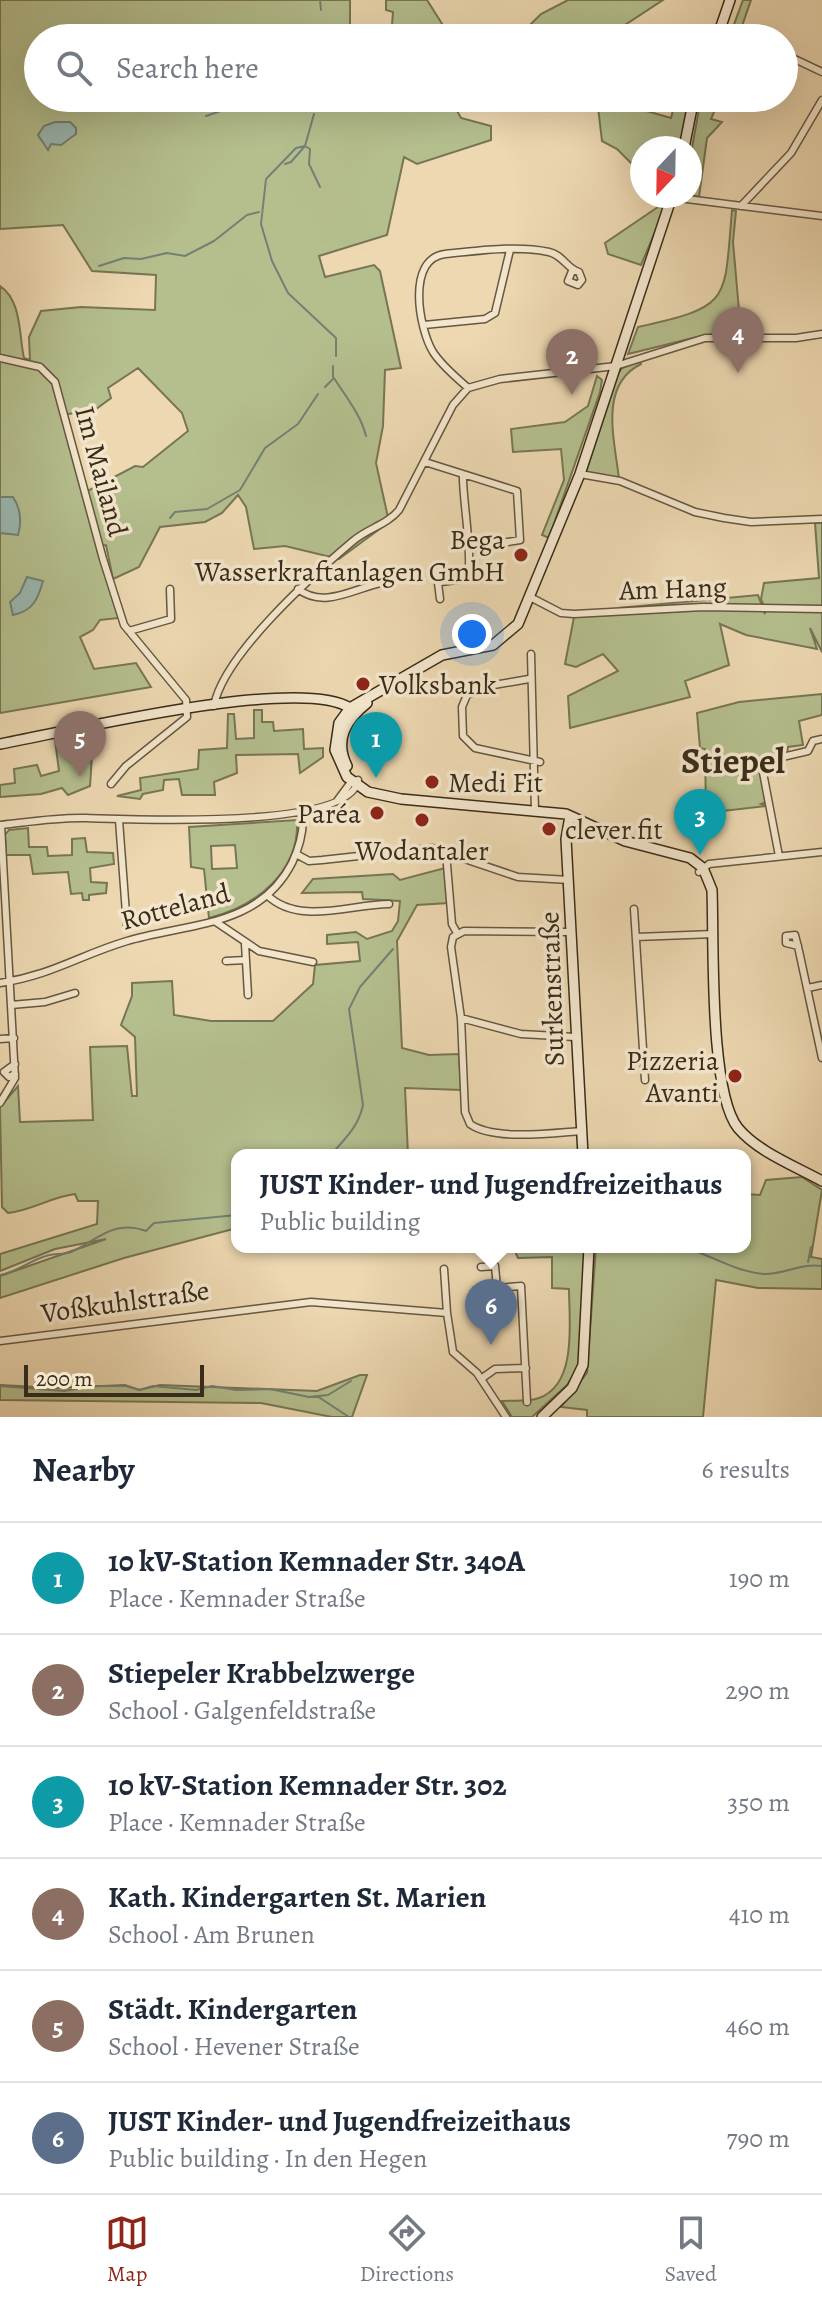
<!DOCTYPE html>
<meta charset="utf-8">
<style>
:root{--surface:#fff;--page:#f2f2f3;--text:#1f2937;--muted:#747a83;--line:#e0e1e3;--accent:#8f2418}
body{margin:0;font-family:Alegreya,serif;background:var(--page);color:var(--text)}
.compass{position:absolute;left:630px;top:136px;width:72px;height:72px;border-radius:50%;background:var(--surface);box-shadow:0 8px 32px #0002;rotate:202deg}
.scale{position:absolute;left:24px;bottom:20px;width:180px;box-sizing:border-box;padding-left:8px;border:4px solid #392c1a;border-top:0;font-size:22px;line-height:28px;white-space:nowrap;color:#392c1a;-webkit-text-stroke:6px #f3e6cc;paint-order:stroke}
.you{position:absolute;left:472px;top:634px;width:28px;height:28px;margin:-20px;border:6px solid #fff;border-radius:50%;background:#1a73e8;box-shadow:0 0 0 12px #1a73e833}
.badge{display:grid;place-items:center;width:52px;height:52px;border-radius:50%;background:var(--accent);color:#fff;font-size:26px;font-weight:700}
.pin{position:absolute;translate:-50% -66px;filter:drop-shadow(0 2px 4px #0008)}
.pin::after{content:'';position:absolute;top:42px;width:28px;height:24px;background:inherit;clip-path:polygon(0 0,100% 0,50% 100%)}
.popup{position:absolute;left:231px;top:1149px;width:520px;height:104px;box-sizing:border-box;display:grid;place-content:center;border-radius:16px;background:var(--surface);filter:drop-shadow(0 2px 6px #0005);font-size:26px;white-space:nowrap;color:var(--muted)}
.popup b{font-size:30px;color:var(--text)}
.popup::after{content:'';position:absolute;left:50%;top:100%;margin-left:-16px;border:16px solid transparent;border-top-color:var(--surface)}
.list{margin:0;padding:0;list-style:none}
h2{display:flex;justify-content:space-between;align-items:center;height:104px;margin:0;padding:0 32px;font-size:34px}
h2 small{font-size:26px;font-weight:400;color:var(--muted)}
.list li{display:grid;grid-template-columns:52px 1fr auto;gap:24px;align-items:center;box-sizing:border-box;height:112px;padding:0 32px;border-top:2px solid var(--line)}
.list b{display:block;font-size:30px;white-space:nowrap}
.list p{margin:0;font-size:26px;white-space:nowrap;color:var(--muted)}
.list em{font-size:26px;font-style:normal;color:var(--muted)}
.icon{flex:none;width:44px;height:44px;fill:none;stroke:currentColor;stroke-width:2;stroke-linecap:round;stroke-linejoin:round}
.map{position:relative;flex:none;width:822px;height:1417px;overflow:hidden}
.search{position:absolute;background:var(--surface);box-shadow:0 8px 32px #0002;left:24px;right:24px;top:24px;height:88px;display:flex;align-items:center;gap:20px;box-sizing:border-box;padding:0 28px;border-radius:44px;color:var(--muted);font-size:30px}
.sheet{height:776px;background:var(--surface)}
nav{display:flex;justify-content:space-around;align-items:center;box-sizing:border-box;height:112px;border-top:2px solid var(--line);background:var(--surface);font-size:22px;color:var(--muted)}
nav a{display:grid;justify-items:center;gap:4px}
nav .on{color:var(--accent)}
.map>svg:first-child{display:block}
</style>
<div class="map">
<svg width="822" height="1417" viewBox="0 0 822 1417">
<rect width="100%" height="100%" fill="#edd8b1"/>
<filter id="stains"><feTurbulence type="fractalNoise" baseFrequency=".0025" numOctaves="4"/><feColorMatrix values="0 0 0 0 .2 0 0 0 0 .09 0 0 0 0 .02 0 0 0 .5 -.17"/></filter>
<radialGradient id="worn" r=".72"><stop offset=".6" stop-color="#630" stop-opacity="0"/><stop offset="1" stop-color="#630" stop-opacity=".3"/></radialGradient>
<path fill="#b5bf8e" stroke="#777654" stroke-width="2" fill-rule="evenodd" d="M0,0H350V38H38V98H450L461,118L491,126V140L417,164L404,157L387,235L319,256L325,277L374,265L380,271L401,368L385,370L383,426L376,463L389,522L339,559L285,546L254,549L246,507L238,495L222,513L205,522L160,527L139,567L113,579L106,545L98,546L119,618L100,620L93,630L80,637L94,669L136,663L151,687L0,713V286C22,300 19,337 24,358L30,360L29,337L41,311L81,307L155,310L156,275L92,271L63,225L0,229ZM138,368L182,413L188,431L143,467L135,466L82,494L63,415L96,409L111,398L108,388Z
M386,0H427L451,38H391L393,12L386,10Z
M568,0H663L605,38H549L526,29L541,14Z
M743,0H751L741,29L745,31L742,38H729Z
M601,98L671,118L676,98H691L680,148H642V174L617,149L602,141L598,107Z
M701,98H720L711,119L722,122L707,138L699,197L690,195V159Z
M658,207L665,208L641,265L608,254L605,243Z
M732,210L736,211L733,242L741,333L697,337L628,354L638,327C732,306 724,303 732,210Z
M640,361L641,364C598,385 615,441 619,479L586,472L618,374L622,368Z
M597,376L602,380L600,392L549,538L542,535L564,480L561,449L513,452L511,429L565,422L588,406Z
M822,522V607L764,606L761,599L764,583L819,578L815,523Z
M758,595L762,606L619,610V608Z
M703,610H763L765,614V610L822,611V652L810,628L817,649L746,635L720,624L729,665L685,681L690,697L570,728L568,696L618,671L603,654L576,667L565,664L574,617Z
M822,694V715L799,721L803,745L788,747L787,754L757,758L766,802L761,804L767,806L706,813L705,749L700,748L697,713L739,702Z
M254,710H262V722H273L274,731L303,729L304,749L323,748V757L300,773L298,754L236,755L237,773L214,782L215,795H182L179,779L164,780L163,790L143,794L140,799L117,796L141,790L140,778L198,769L199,750L227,748L228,714H234L236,739L254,738Z
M102,730L92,755L90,786L68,795L62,788L41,794L0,797V785L15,783L14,769L37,765L41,776L59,771L55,740Z
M297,820C300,872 255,907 209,918L204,869L191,867L189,827ZM235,845L237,868L212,869L211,846Z
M28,828L29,847H47L48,856L72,855V839L85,838L87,852L113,853L114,864L90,868L91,882L107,883L106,893L89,895V900H83L82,893L71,894L68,872L33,874L30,855H6L5,835L9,830Z
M445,868L448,903L417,905L397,941L402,1048L429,1055L459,1054L461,1090L405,1088L408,1155H237V1228L124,1258L0,1298V1276L106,1239L55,1249L0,1271V1254L97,1224L98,1201H78L75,1194C51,1197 33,1210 8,1213L2,1207L0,1107L18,1086L20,1122L93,1120L90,1047L127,1046L132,1096H137L135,1037L121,1025L132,996V983L172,981L174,1015L211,1021H273L313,984L315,965L360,961L358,942L327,944V935L356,932L367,939L392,931L398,921L400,901L363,899L362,892L302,893L313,879L393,874L400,880Z
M802,1177L822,1190L811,1257L822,1259V1289L758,1288L716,1280L703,1417H587V1410L561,1407L587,1373L596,1247H745V1194L760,1195L766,1180Z
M513,1247H585L580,1365L567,1385L532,1417H512L502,1401C514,1400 528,1402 539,1398C578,1384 569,1320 569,1289L552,1288V1257L518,1258Z
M360,1375H367L352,1417H332L261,1403L0,1400V1385L55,1388L125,1385L139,1390L160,1385L317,1391Z"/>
<path fill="#9ab9b2" stroke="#738175" stroke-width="2" d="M55,122H70L76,128V134L61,145L51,144L48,150L38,135L44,126Z
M0,497H13C21,509 22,521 18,535L0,533Z
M27,577L43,581C38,599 33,611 13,615L10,602L20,593Z"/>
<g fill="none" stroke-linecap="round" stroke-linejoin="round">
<path stroke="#738175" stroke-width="2" d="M320,0L321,10
M314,114L305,146L296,148L266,179L261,224L272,261L288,293L336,338V356
M206,116L258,98
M285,164L291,162L305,146L310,149L309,164L320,187
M99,266L124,258L141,259L167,253L185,256L214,241L247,215L259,212
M333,366V377
M334,378C346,397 361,415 366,436
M325,387L333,379
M170,518L175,512L207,509L240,490L265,448L298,424L318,394
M331,1155C345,1138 358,1128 363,1105L349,1009L360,987L393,949
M682,1247C708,1253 734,1272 765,1274C785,1274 801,1263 822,1266
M808,1262L811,1247
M0,1275C17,1272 31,1260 46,1256C54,1253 63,1255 71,1252C98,1240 113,1219 146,1231L154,1223L237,1215
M0,1386L64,1391L93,1386H126L140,1390L153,1386L196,1390L212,1386L236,1390L270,1389L309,1397L328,1395L351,1381
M317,1396L349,1417"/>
<defs>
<path id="street" d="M784,54L822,72
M671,197L822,216
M741,206L791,153L822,100
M424,325L485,319L495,313L510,250
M0,358L40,367L55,382L103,559L124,625L186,700L187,717L126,766L111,784
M468,388C456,377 442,366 433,352C419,329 406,259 445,254C478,251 516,245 549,252C563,255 567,269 579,272L582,280L578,285L568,281L572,271
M425,462L517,491L520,540L470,548
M580,474L620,481L695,512L724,518L751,522L822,519
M298,589C325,610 356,587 385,582
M530,597L561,613L574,614L703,607L822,609
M440,599L438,583C445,580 463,582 467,575C474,565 462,494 463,476
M129,631L171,619L170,589
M531,654L535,811
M529,679L488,686L467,695L462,707L463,736L475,748L540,762
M214,706C223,655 314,574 353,541C368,528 387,525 399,510L453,405L468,388L500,379L616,366L705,338H796L822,334
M119,820L127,927
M0,825C28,822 58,817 86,818C127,819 351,831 358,780L351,782L337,801
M446,853L452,924L457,933
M296,854L309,861L322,860L432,848L518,877L569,880
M779,856L761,762L808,751L813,741L822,739
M699,872L709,864L822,852
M267,895C299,926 351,904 389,904
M634,909L645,1080
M216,922L259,951L313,962
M571,932L464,931L453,937L451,947L461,1018L465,1112L470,1124C494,1141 553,1133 581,1131
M636,937L714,934
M245,944L248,995
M798,946L786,943V936L795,935L799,951L822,1058
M226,961L246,960
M0,983C52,975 80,955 127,941C187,923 259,928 292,863C300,846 305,829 302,810
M808,988L822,985
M11,1005L45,1002L75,993
M461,1018L521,1034L575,1037
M0,1039L14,1038
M15,1064L4,1072L9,1077L15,1074
M0,1103L15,1078L1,825
M481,1267L495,1266L497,1288L521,1286L527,1402
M444,1269L447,1313
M497,1288L498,1307
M0,1341L311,1302L447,1313L453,1352L477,1373L506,1417
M481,1379L495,1369L526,1368"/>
<path id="secondary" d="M717,38L730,0
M684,148L694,98
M672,196L580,474L518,624L493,645L442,655L350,708L339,723L335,750L347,777L368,792L401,799L566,814L625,841L690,858L703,868L712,890C714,942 709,1092 738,1128C758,1152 795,1166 822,1181
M0,744C66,732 299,675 350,708
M347,766C334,740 346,720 367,703
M570,816L566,839L583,1155
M542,1417L572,1388L583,1365L589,1247"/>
</defs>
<use href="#street" stroke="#665740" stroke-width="9"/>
<use href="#secondary" stroke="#392c1a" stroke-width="12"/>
<use href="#street" stroke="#f3e6cc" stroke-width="6"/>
<use href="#secondary" stroke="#f3e6cc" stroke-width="9"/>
</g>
<g fill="#8f2418" stroke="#f3e6cc" stroke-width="3">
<circle cx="521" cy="555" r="8"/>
<circle cx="363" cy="684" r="8"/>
<circle cx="432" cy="782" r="8"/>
<circle cx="377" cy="813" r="8"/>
<circle cx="422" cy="820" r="8"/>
<circle cx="549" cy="829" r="8"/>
<circle cx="735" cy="1076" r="8"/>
</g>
<g text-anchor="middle" stroke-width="7" stroke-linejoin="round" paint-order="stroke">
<g font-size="28" fill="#392c1a" stroke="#f3e6cc">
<text transform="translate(102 471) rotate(75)" y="10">Im Mailand</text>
<text transform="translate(673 588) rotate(-2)" y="10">Am Hang</text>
<text transform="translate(175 906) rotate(-15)" y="10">Rotteland</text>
<text transform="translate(551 989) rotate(-92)" y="10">Surkenstraße</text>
<text transform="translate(125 1301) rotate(-8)" y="10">Voßkuhlstraße</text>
</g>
<g font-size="28" fill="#392c1a" stroke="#f3e6cc" text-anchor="end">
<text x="505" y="549">Bega<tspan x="505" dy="32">Wasserkraftanlagen GmbH</tspan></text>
<text x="379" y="694" text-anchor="start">Volksbank</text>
<text x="448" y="792" text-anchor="start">Medi Fit</text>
<text x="361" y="823">Paréa</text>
<text x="565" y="839" text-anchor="start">clever fit</text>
<text x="422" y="860" text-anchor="middle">Wodantaler</text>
<text x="719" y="1070">Pizzeria<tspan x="719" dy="32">Avanti</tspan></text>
</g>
<g font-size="36" font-weight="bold" fill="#392c1a" stroke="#f3e6cc">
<text x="733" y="773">Stiepel</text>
</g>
</g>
<rect width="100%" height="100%" filter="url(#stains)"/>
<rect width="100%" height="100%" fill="url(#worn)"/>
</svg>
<svg class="compass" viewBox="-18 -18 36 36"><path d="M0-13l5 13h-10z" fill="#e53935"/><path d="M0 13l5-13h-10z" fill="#747a83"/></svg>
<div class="scale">200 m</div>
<div class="you"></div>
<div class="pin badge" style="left:376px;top:778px;background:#0f9aa8">1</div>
<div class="pin badge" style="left:572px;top:395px;background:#8d6e63">2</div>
<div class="pin badge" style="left:700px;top:855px;background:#0f9aa8">3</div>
<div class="pin badge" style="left:738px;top:373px;background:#8d6e63">4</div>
<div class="pin badge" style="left:80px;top:777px;background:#8d6e63">5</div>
<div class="pin badge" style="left:491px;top:1345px;background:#5c6f8a">6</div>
<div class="popup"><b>JUST Kinder- und Jugendfreizeithaus</b>Public building</div>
<div class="search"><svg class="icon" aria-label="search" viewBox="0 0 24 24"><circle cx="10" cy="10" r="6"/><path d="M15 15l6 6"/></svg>Search here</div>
</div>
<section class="sheet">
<h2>Nearby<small>6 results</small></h2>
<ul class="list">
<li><span class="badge" style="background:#0f9aa8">1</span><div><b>10 kV-Station Kemnader Str. 340A</b><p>Place · Kemnader Straße</p></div><em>190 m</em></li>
<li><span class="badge" style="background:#8d6e63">2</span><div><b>Stiepeler Krabbelzwerge</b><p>School · Galgenfeldstraße</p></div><em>290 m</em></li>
<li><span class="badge" style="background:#0f9aa8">3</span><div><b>10 kV-Station Kemnader Str. 302</b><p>Place · Kemnader Straße</p></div><em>350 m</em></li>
<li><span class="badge" style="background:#8d6e63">4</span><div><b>Kath. Kindergarten St. Marien</b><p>School · Am Brunen</p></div><em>410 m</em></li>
<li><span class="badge" style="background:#8d6e63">5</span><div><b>Städt. Kindergarten</b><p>School · Hevener Straße</p></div><em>460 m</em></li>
<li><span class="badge" style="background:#5c6f8a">6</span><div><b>JUST Kinder- und Jugendfreizeithaus</b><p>Public building · In den Hegen</p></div><em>790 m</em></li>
</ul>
</section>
<nav>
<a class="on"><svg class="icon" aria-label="map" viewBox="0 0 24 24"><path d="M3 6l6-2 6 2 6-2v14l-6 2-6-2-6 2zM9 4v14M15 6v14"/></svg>Map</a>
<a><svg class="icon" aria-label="directions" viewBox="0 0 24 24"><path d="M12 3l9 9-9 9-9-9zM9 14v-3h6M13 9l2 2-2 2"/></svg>Directions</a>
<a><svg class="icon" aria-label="saved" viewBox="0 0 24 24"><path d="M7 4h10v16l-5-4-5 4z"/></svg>Saved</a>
</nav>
